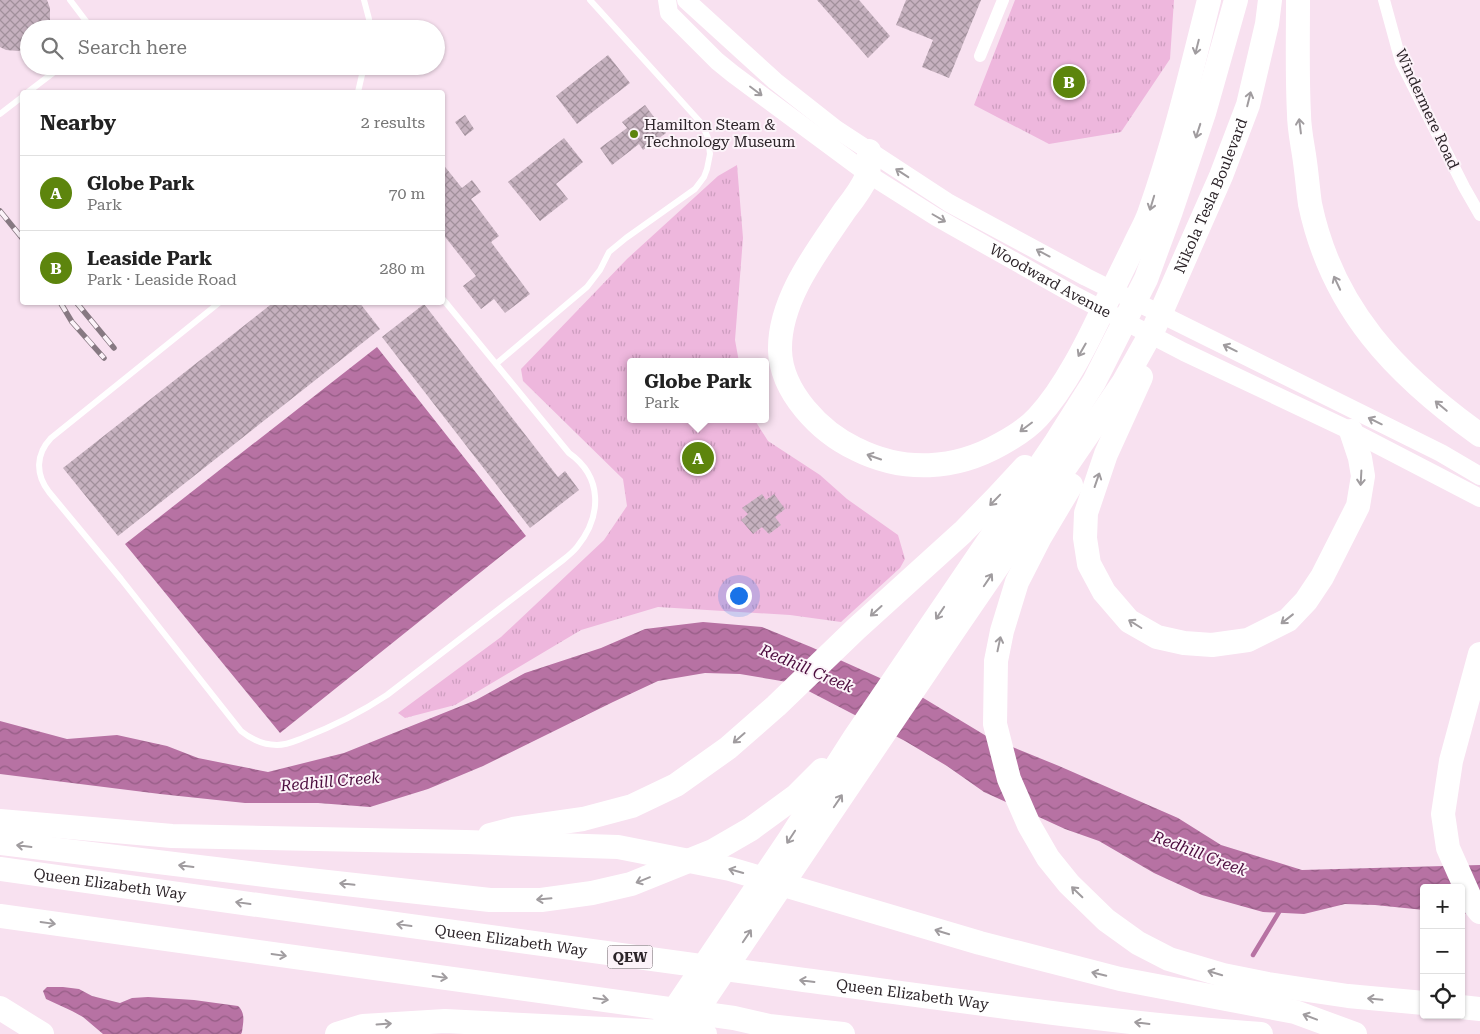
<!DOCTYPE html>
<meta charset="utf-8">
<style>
:root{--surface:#fff;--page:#f6f6f6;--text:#222;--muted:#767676;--line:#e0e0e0;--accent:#5d850d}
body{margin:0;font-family:"Roboto Serif",serif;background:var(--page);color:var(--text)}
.controls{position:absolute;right:15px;bottom:15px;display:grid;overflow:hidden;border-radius:5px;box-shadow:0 1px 4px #0004}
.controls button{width:45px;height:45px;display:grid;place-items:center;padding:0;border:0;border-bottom:1px solid var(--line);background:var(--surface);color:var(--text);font:25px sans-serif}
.you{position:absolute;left:738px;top:595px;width:18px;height:18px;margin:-12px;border:4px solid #fff;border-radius:50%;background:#1a73e8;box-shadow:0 0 0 8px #1a73e833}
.badge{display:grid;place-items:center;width:32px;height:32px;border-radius:50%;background:var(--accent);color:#fff;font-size:16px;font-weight:700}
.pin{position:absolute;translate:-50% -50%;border:2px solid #fff;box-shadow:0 1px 5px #0006}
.popup{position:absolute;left:627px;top:358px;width:142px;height:65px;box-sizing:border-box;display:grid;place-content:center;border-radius:5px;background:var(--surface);filter:drop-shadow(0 1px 4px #0005);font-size:16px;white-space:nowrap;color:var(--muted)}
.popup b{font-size:19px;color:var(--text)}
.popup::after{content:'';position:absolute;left:50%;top:100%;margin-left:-10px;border:10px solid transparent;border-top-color:var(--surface)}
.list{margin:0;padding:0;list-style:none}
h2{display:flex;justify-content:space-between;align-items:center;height:65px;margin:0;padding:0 20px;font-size:21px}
h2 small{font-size:16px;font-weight:400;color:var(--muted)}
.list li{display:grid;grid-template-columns:32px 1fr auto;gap:15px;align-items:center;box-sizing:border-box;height:75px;padding:0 20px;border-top:1px solid var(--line)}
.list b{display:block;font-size:19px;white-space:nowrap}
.list p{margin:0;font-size:16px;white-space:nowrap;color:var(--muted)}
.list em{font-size:16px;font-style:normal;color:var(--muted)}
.icon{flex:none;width:28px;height:28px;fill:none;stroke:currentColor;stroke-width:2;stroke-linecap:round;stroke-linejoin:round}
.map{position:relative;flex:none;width:1480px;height:1034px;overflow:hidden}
.search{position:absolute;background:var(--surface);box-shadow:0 1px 4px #0004;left:20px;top:20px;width:425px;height:55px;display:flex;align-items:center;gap:12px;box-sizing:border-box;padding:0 18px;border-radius:28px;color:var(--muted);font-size:19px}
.panel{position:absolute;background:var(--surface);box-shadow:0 1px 4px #0004;left:20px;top:90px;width:425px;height:215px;border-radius:5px}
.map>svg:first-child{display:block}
</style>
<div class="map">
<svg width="1480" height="1034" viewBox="0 0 1480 1034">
<defs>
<pattern id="park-tufts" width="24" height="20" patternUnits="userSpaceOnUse" patternTransform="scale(1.25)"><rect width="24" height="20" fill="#eeb7dd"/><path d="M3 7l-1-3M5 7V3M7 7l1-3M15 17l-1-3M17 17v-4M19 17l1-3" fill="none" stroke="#cc9dbe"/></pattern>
<pattern id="water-waves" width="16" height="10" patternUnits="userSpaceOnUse" patternTransform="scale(1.25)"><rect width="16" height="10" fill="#b772a3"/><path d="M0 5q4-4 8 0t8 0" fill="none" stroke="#955d85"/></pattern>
<pattern id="building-cross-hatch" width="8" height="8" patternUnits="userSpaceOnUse" patternTransform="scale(1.25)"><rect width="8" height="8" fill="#c6b1bf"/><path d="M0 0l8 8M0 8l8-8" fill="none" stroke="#a1909b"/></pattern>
</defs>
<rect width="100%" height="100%" fill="#f8e1f0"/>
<path fill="url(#park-tufts)" d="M1015,0H1174L1170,59L1121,132L1049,144L974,105Z
M737,165L743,238L735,340L739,362H630V419H754L768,441L820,475L847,499L898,535L905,559L900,568L841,622L790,615L658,607L581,630L455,705L405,718L398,713L501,637L604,540L627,506L623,479L523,381L521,369L627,259L718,176Z"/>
<path fill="url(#water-waves)" d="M377,347L526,536L280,733L125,544Z
M703,622L762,627L811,647L920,696L988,737L1059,766L1178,818L1221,845L1302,870L1480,865V915L1461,913V888H1424V910L1375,905L1345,904L1304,914L1263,912L1202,895L1154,873L1099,841L1065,829L984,792L947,766L905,741L793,683L740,674L705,673L658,681L613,702L483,766L428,789L370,807L318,803H245L160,794L0,774V721L67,739L117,735L167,746L198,758L268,772L344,753L476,700L525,673L601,648L645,629Z
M47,987H63L79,989L92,996L120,1003L132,998L148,997L194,1000L238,1006C246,1013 243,1023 242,1032L241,1034H103L83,1017L72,1011L46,999L43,991Z"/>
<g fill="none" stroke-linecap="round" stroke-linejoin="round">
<path stroke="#b772a3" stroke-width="4.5" d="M1253,955L1279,912"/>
</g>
<path fill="url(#building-cross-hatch)" d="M0,0H47L50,8V20L48,29H29V48L18,51L6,50L0,47Z
M817,0H859L890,36L868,58Z
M906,0H981L949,78L922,67L933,40L896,25Z
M608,55L630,83L577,124L556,96Z
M645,105L666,133L643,150L639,144L612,165L600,148L627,128L622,122Z
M465,115L474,129L465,136L455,122Z
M564,138L583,162L556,184L568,199L540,221L508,182Z
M442,163L462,188L472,180L481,192L471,199L499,236L491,242L530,294L505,313L494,299L481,309L463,286L476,276L442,233Z
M274,302H359L380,329L118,536L63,468Z
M424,304L558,477L565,471L579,490L530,528L382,337Z
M762,494L766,500L774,494L785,509L775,517L781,525L769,534L762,527L753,534L741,520L748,514L742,508Z"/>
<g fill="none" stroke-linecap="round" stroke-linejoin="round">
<path stroke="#fff" stroke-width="6" d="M70,0L92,29
M364,0L369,19V29
M28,92L62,66
M358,92L364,66
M0,114L22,97
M220,302L51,438C36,454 35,474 49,492L121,579L241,731C252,740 263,745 277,745C287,745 295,741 303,738C334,726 360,713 387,695L563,560C568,556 573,552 577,547C602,516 603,477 569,453L442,298
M496,364L587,287L600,270L609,252L626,238L695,189L704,177L707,169L710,154L708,138L702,124L590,0"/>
<path stroke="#fff" stroke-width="12" d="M1384,0L1401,62L1464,187L1480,215
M980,56L1003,0"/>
<g stroke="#fff" stroke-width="18">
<path id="s1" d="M667,0L669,13L717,61L733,74L868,174L936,217L1076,296L1184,352L1351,431L1480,498"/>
<path d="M686,0L775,81L836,129L949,203L1086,277L1441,453L1480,476"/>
</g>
<g stroke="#fff" stroke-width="24">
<path d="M1298,0C1298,38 1297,76 1299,114C1299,130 1303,146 1305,162C1307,176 1308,190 1310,204C1332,309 1396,375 1480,435"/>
<path d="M869,151C869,159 870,169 867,176C862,188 853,200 845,210C818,250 779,299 780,350C781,392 820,432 856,449C904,473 955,470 1001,444C1014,437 1028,428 1038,417C1065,388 1088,341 1105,305C1115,285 1124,266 1134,246C1139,235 1145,225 1149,214C1174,144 1191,72 1209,0"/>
<path d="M1141,377L1106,454L1086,513L1085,538L1089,564L1104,592L1129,621L1157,637L1184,643L1212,645L1248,640L1288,620L1306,601L1322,577L1358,506L1363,476L1360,458L1351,431"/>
<path d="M1071,485L1040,537L1017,582L1002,631L996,661L995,724L1009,779L1029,825L1048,858L1069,884L1106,920L1138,943L1169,959L1223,975L1268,984L1348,996L1424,1003"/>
<path d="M1480,654L1451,761L1443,814L1448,848L1472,902L1480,912"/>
<path d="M0,821L172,836L466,842L618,847L730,869L980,943L1120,979L1295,1012L1355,1034"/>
<path d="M490,835L513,829L583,819L632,806L676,785L728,748L776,706L856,629L963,532L997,497L1025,467"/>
<path d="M0,843L273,876L490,900H541L592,893L631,884L713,851L751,829L796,796L822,770"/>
<path id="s2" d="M0,869C268,906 536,945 804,980C956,1000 1108,1023 1261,1034"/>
<path d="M0,916L734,1018L769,1026L843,1034"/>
<path d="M1461,1007L1480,1009"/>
<path d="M0,1008L42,1034"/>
<path d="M337,1034L363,1026L445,1021L705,1034"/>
<path d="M658,1034L789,840L855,737L1056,442L1094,382L1146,279L1171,211L1204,113L1236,0"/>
<path id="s3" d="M681,1034L954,630L1123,383L1155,326L1221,176L1248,105L1267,24L1270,0"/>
</g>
<defs>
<path id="rail" d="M0,211L22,238
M60,302L72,322L104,358
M76,302L114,348"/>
</defs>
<use href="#rail" stroke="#877982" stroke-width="5.5"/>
<use href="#rail" stroke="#fcf3f9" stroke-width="4" stroke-dasharray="11" stroke-linecap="butt"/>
</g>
<defs><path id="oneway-shaft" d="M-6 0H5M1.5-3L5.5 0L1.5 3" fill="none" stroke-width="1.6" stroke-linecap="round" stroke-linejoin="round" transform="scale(1.25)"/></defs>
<g stroke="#a09c9f">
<use href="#oneway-shaft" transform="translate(1197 47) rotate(104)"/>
<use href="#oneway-shaft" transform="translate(756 91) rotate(37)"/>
<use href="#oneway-shaft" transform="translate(1249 99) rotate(-76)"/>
<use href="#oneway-shaft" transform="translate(1300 126) rotate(-97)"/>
<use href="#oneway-shaft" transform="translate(1198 131) rotate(108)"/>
<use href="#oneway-shaft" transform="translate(902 173) rotate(-147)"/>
<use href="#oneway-shaft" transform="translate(1152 203) rotate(107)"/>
<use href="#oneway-shaft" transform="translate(939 218) rotate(30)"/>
<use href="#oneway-shaft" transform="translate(1043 253) rotate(-152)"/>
<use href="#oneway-shaft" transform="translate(1337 283) rotate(-115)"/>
<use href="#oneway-shaft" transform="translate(1230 348) rotate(-154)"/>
<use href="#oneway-shaft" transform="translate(1082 350) rotate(120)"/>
<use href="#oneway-shaft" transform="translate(1441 406) rotate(-140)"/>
<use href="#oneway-shaft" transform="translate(1375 421) rotate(-154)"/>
<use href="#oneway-shaft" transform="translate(1026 427) rotate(143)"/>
<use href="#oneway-shaft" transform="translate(874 457) rotate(-161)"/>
<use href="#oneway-shaft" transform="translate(1361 478) rotate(93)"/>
<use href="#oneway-shaft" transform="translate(1097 480) rotate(-71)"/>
<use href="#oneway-shaft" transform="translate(995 500) rotate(134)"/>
<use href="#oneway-shaft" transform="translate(988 580) rotate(-56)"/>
<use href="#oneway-shaft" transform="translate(876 611) rotate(138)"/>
<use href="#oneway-shaft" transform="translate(940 613) rotate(124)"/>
<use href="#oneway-shaft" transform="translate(1287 619) rotate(142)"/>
<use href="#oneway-shaft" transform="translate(1135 624) rotate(-148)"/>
<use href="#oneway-shaft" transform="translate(999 644) rotate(-78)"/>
<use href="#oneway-shaft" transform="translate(739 738) rotate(139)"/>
<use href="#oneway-shaft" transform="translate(838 801) rotate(-56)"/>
<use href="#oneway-shaft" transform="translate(791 837) rotate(123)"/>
<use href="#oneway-shaft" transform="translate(24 846) rotate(-173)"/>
<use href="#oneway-shaft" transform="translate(186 866) rotate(-173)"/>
<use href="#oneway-shaft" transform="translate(736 871) rotate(-164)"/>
<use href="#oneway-shaft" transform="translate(643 880) rotate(158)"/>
<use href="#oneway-shaft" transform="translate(347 884) rotate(-174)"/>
<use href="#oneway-shaft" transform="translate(1077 892) rotate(-136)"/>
<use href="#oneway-shaft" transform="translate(544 899) rotate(175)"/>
<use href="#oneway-shaft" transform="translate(243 903) rotate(-172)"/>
<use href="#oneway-shaft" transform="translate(48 923) rotate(8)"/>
<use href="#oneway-shaft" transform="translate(404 925) rotate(-172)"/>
<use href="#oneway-shaft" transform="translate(942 932) rotate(-163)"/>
<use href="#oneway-shaft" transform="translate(747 936) rotate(-56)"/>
<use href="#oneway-shaft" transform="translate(279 955) rotate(8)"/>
<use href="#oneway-shaft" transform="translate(1215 973) rotate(-163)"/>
<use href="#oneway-shaft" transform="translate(1099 974) rotate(-166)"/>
<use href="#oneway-shaft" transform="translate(440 977) rotate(8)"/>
<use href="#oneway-shaft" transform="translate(807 981) rotate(-173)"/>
<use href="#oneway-shaft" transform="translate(601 999) rotate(8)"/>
<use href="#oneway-shaft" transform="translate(1375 999) rotate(-175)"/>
<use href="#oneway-shaft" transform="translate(1310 1017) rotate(-159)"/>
<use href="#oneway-shaft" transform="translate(1142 1023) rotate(-173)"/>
<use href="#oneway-shaft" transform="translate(384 1024) rotate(-4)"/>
</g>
<circle fill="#5d850d" stroke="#fcf3f9" stroke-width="2" cx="634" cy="134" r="5"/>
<g text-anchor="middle" stroke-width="4" stroke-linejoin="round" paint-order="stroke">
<rect fill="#fcf3f9" stroke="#6a6267" stroke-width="1" x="607.5" y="945.5" width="45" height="23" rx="4"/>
<g font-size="14" font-weight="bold" fill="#2c2429">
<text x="630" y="962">QEW</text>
</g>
<g font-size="15" fill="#2c2429" stroke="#fcf3f9">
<text transform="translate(1427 109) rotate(65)" y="5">Windermere Road</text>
<text dy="5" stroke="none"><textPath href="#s3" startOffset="994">Nikola Tesla Boulevard</textPath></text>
<text dy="5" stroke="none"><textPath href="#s1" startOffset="481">Woodward Avenue</textPath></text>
<text dy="5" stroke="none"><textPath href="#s2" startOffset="111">Queen Elizabeth Way</textPath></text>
<text dy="5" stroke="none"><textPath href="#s2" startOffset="516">Queen Elizabeth Way</textPath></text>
<text dy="5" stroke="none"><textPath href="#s2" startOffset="921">Queen Elizabeth Way</textPath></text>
</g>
<g font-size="15" fill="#2c2429" stroke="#fcf3f9" text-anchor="start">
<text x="644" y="130">Hamilton Steam &amp;<tspan x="644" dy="17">Technology Museum</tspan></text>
</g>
<g font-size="16" font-style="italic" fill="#4c0c3e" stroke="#fcf3f9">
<text transform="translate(807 668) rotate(23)" y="6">Redhill Creek</text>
<text transform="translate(330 781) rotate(-5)" y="6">Redhill Creek</text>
<text transform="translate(1200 853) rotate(21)" y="6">Redhill Creek</text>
</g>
</g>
</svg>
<div class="controls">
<button>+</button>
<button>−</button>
<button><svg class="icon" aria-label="locate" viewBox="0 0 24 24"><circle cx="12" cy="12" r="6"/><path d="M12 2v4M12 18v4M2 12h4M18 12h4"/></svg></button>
</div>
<div class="you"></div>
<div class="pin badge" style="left:698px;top:458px">A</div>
<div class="popup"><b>Globe Park</b>Park</div>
<div class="pin badge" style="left:1069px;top:82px">B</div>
<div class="search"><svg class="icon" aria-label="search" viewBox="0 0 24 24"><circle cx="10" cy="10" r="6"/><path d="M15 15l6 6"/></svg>Search here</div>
<section class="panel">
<h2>Nearby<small>2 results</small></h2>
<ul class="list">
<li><span class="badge">A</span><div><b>Globe Park</b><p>Park</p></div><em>70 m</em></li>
<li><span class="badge">B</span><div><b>Leaside Park</b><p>Park · Leaside Road</p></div><em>280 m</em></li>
</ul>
</section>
</div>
